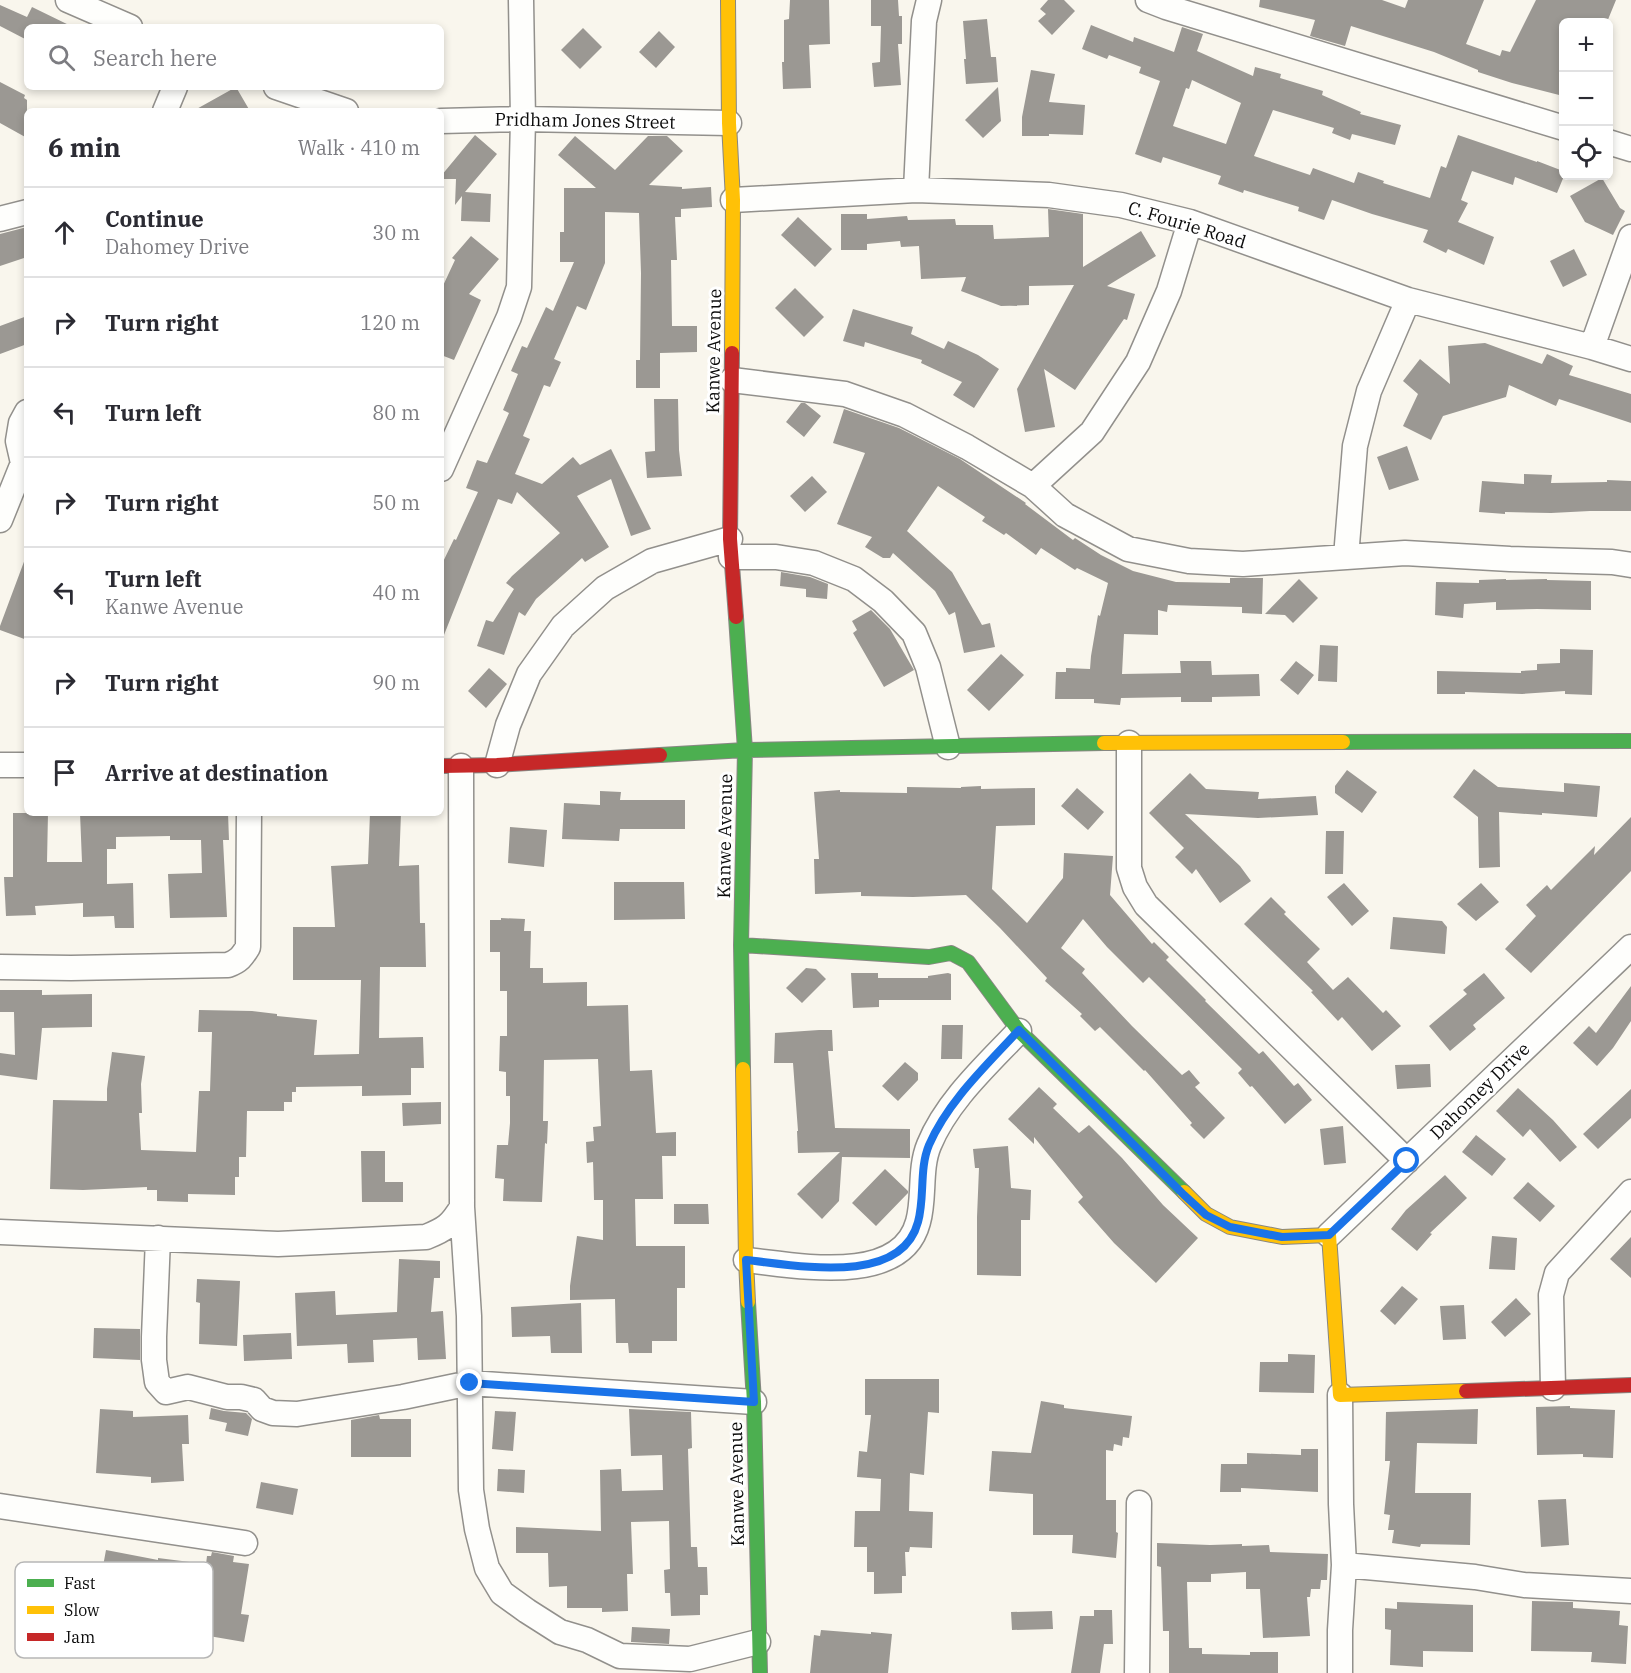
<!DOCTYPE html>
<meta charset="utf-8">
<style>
:root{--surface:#fff;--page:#f7f7f7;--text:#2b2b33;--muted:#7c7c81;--line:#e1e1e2}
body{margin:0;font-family:"IBM Plex Serif",serif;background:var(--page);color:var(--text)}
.controls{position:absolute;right:18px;top:18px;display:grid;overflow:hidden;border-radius:9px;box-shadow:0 3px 9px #0003}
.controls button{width:54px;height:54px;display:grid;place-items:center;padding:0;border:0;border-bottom:2px solid var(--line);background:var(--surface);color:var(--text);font:30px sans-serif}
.stop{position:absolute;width:18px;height:18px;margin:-14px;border:4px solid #1a73e8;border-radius:50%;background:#fff}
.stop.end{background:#1a73e8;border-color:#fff;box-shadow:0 2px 6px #0008}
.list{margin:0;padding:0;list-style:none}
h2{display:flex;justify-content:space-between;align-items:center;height:78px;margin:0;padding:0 24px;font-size:26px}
h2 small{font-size:20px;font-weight:400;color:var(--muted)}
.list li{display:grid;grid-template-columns:39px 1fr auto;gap:18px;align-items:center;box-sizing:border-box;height:90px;padding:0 24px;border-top:2px solid var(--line)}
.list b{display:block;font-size:22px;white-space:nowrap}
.list p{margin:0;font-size:20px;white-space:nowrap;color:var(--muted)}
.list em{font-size:20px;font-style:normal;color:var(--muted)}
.icon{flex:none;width:33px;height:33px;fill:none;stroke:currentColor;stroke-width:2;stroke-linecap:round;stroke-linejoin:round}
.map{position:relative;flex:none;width:1631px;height:1673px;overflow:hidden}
.search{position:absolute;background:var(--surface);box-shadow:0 3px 9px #0003;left:24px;top:24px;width:420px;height:66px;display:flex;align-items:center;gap:15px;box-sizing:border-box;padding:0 21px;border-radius:9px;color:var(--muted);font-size:22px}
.panel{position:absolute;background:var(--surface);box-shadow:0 3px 9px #0003;left:24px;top:108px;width:420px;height:708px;border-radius:9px}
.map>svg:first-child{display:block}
</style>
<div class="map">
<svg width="1631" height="1673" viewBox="0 0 1631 1673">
<rect width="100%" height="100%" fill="#f9f6ed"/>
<path fill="#9b9893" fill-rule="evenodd" d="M790,0H829L830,44L809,45L811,88L783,89L782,62H784V20L789,19Z
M871,0H898L899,16H902V44H898L901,85L874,87L872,63L880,62L881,26H871Z
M1048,0H1064L1075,11L1052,35L1038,21L1046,14L1040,9Z
M1260,0H1382L1405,8L1408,0H1484L1466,44L1500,56L1502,50L1510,52L1536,0H1616L1607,22H1563V96L1512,83L1478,72V70L1434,52L1351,26L1345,46L1310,36L1315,20L1259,7Z
M0,5L27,17L32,7L73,27H27V40L0,26Z
M987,19L991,57H996L998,82L966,84L964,59H966L963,21Z
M1091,25L1133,42L1134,37L1174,52L1182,27L1203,34L1197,51L1253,76L1255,67L1281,74L1280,78L1323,91L1322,95L1361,112L1360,114L1401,125L1395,145L1352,134L1350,140L1332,133L1334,128L1273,110L1254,156L1310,175L1313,168L1354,183L1358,172L1384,181L1383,183L1430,198L1441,166L1446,168L1458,135L1537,162V161L1563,171L1564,176L1557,193L1515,177L1513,185L1472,171L1461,200L1468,203L1458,222L1494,237L1484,265L1448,249L1446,253L1423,242L1428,230L1372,214L1332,200L1324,220L1298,211L1299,207L1244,190L1243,193L1218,184L1221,176L1163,157L1161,163L1135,154L1160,81L1139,73L1141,67L1109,55L1107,59L1082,49ZM1192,80L1241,103L1226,144L1173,126L1186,88L1189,89Z
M583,28L602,47L580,69L561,50Z
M659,31L675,47L656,68L639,52Z
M1031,70L1055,74L1049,102L1085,105L1083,135L1049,134V136H1022V117Z
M0,82L25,95L24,98L27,100V138L0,123Z
M236,87L250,111H193Z
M998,87L1001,121L983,138L965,120Z
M475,135L497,154L465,192L491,194L490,222L461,221L462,196L455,205L456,179H441V176Z
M575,136L615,170L648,136H667L683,151L649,185L682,187V189L711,187L712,207L681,209V217H675L677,260H671L672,326H697V352L660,353V388H636V360H640L641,273L639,213L605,212V263L586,310L577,306L554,359L561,362L550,387L544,385L523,436L530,439L515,474L542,484L573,457L580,465L611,449L651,529L631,536L611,479L577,496L609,547L585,562L582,558L536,599L525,616L519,612L504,655L477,646L486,620L493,622L514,589L506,583L512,576L560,533L517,492L512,504L498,499L442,640L441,566L454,539L456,540L478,492L466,488L477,460L487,463L509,413L503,410L518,374L511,371L522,346L527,348L546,307L553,311L574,262H560V232H564V188H596L558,155Z
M1602,178L1620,208L1625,211L1613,235L1585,222L1570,196Z
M1048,209L1083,214V267L1141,231L1156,256L1107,286L1135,294L1127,320L1124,319L1075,390L1044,369L1055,427L1025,432L1017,389L1074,285L1029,286V305L1001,306L961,291L966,277L921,279L919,246L901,247L900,241L867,244V250H841V214H867V219L907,216L908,220L955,219L956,225H993L994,239L1049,237Z
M798,217L832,249L815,267L781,235Z
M27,227V257L0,266V234Z
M471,236L499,259L469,294L481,300L454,360L441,355V290L455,260L452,258Z
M1574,249L1587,275L1563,287L1550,261Z
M795,288L824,317L804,337L775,308Z
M853,309L913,327L911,334L944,349L948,341L978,355L999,369L974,408L953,395L962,382L921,363L922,360L865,342L864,347L843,341Z
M27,316V344L0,354V326Z
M1485,343L1542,364L1547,354L1573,366L1569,375L1631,394V423L1559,399L1556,406L1509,385L1506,397L1443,416L1431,440L1403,426L1418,394L1403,381L1420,359L1450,384L1448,346Z
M654,399H678L679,450L682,476L647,478L645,452L655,451Z
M801,403H805L821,416L804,437L786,422Z
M844,409L899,428L960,459L1026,503L1025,504L1073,540L1075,538L1101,555L1133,571L1176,582L1230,583V578H1263L1262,614L1242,613V607L1168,605L1167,612L1158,610V635L1124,634L1122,674L1181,673L1180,661H1211L1212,675L1259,674L1260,696L1212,697V702H1181V697L1121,698L1120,705L1094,703V699H1055L1056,672H1066V668L1090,669L1091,656L1098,615L1100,616L1108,583L1077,568L1075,570L1041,548L1036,555L1006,533L1004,535L982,521L985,517L938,486L907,531L952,572L982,625L990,623L995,647L964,653L955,612L949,615L935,591L893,553L890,558H883L865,547L872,537L837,524L865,453L833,443Z
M1407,446L1419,480L1389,490L1377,457Z
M1524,474L1552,475L1551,483L1607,482V480L1631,481V511H1590L1551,513L1505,512V514L1479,512L1482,481L1524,484Z
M812,476L827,492L805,512L790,496Z
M25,559H27V640L0,630V626Z
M781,572L810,577L828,584L827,599L806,597V589L780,586Z
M1299,579L1318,598L1293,623L1285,615L1265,614Z
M1506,579V580L1547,579V580L1591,581V610L1537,609L1496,610V602L1464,604L1463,618L1435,615L1436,582L1479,583V580Z
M871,610L890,629L914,670L884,687L853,633L857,630L852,621Z
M1320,645L1338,646L1337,682L1318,681Z
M1560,649L1593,650L1592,695L1565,694V691L1522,694L1465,692V694H1437V671L1521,673V671L1537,670V664L1560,663Z
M1001,654L1024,675L989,711L967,690Z
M1296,661L1314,675L1298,695L1280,680Z
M489,668L507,684L486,708L468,691Z
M1474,769L1498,787L1564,792V783L1600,786L1597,817L1542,813V815L1499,812L1500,867L1479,868L1478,817L1453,797Z
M1347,770L1377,792L1362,813L1335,793V786Z
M1190,773L1206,789L1259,792L1258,799L1316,796L1318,815L1258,818L1185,814L1240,866L1251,881L1220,903L1196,869L1192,874L1175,857L1184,848L1149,813Z
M981,786V789L1035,788V825L996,826L992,889L1027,923L1063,878L1064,853L1113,856L1110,895L1152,944L1154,942L1169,957L1166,960L1206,1000L1205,1001L1259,1054L1263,1051L1294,1086L1298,1083L1312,1100L1285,1124L1252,1086L1250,1087L1238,1073L1242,1069L1149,977L1143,983L1107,947L1083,919L1061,948L1085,969L1082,973L1132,1026L1182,1075L1189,1070L1200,1083L1195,1087L1225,1118L1204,1139L1190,1125L1192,1123L1145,1070L1144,1071L1100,1027L1095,1031L1080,1016L1082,1014L1045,981L1047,978L1000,928L966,895L913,897L861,896V892L815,894L814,859H819L814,792L840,790V792L907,793V787L961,788V787Z
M1077,788L1104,812L1088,830L1061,806Z
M600,791L621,792L620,800H685V829H620L619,841L562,839L564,803L600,805Z
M13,813H48L47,862H82L80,813H228L229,840H223L227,917L170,918L168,874L202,873L201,840H170V836L116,837V849H107V884L133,883L134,928H115L114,916L83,917V903L35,906L36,915L6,916L4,877H13Z
M370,813H401L399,866L419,865L420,923H425L426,967H380L379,1038L423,1037L424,1068H411V1095L362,1096V1086L296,1087V1092H292V1102H284V1111H247L246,1157H239V1177H235V1195L188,1194V1202L157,1201V1190H147V1187L83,1190L50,1189L53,1100L107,1101V1089L112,1052L145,1056L141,1084L142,1113H139L141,1150L196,1152L199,1091H210L212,1032H198L199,1010L252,1011L277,1014V1016L317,1020L314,1055L359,1054L361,980H293V927H335L331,866L368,864Z
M1631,817V871L1531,973L1505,949L1536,916L1526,905L1547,885L1551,890L1595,846L1594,855Z
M510,827L547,830L544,867L508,863Z
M1326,831H1344L1343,874H1325Z
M614,882H684L685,919L614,920Z
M1344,883L1369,911L1352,926L1327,897Z
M1481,883L1499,902L1476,921L1457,904Z
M1271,897L1286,912L1284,914L1320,949L1307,962L1333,990L1348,977L1383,1013L1386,1010L1401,1026L1372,1051L1342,1017L1338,1021L1311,992L1313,991L1244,924Z
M1393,917L1442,921L1447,927L1445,954L1390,949Z
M501,918L525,919L524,931H531L530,968H543V983L587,982V1006L628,1005L630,1071L652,1070L656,1133L676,1132V1156H662L663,1199H635L636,1246H685V1288H677V1341H652V1353H629L628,1343H616L615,1299L570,1300V1286L577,1236L603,1240V1200H594L593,1162L587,1163L586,1142L594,1141L593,1127L601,1126L598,1059L544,1060L543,1121H548L547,1144L545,1143L542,1202L503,1201L504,1179L495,1178L497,1145H508L510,1123V1096H506V1072L499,1071L500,1036H507V991H500V952H490V920H501Z
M806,968L816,969L826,979L802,1003L786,988Z
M851,973H878V978H928V976L948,973L951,974V1000H879V1007L853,1008Z
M1484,973L1505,998L1473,1025L1476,1029L1450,1051L1429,1026L1467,994L1463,990Z
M1631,986V1021L1613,1048L1597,1066L1573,1043L1589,1026L1596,1033Z
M0,990H42V995L92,994V1027L42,1028L37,1080L0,1075V1053L15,1055L14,1012H0Z
M942,1025H963L962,1059H941Z
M819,1030H832L833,1051H828L835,1128L910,1129V1158L842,1157L839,1201L822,1219L797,1194L840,1152L798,1153L797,1131H798L793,1063H774L775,1033Z
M905,1062L918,1073V1080L898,1101L882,1086Z
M1430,1064L1431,1087L1397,1089L1395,1065Z
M1039,1087L1057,1104L1053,1108L1079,1133L1089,1125L1122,1158L1163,1205L1198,1238L1156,1283L1114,1243L1078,1202L1083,1197L1034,1137V1144L1008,1119Z
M1518,1088L1553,1120L1577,1147L1560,1162L1530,1129L1523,1137L1496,1111Z
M1631,1089V1118L1598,1149L1583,1134Z
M441,1102V1124L403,1126L402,1103Z
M1343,1126L1346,1163L1324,1165L1320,1129Z
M1476,1135L1506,1159L1492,1176L1462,1152Z
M1008,1146L1011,1188L1031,1190L1030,1220H1021V1276L977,1275V1217L979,1168H975L973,1149Z
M361,1151H385V1182H403V1202H362Z
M885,1169L908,1191V1193L876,1226L852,1203Z
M1445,1175L1467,1198L1430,1233L1432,1234L1417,1251L1391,1229L1406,1210Z
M1528,1182L1555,1206L1540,1222L1513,1198Z
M674,1204H708L709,1224H674Z
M1492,1236L1517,1238L1515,1270L1489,1269Z
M1631,1237V1278L1610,1259Z
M399,1259L440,1261V1278H434L431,1312L443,1311L446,1359L418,1360L417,1338L373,1340L374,1362L348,1363L347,1344L297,1346L295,1293L335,1291L336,1315L397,1312Z
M197,1279L240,1281L237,1346L199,1344L200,1303L196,1302Z
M1402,1286L1418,1299L1395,1325L1380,1311Z
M1516,1298L1531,1314L1505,1337L1491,1322Z
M581,1303L582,1353H551L550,1336L512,1337L511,1307Z
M1464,1305L1466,1339L1443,1340L1440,1306Z
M94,1328L140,1329V1360L93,1358Z
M291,1333L292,1359L244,1361L243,1335Z
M1288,1354L1315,1355L1314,1393L1259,1392L1260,1362H1288Z
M865,1379H939V1413L928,1412L924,1475L910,1473L909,1511L933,1512L932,1548L910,1547L909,1552H905L906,1576H902V1593L874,1594V1572H867V1547H854L855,1511H880L881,1479L857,1477L859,1451L867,1452L871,1415H865Z
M1041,1401L1064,1405V1408L1132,1416L1129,1438L1123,1437L1122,1446L1114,1444L1113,1451L1106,1450V1500H1116V1532L1118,1533L1116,1558L1072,1553L1073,1535H1033V1494L989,1491L992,1451L1031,1453Z
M1570,1406V1408L1615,1410L1613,1458L1583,1457V1454L1537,1455L1536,1407Z
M211,1408L224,1411L246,1413L252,1419L248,1436L225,1431L227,1423L209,1419Z
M100,1409L133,1411V1417L188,1415L189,1444H182L184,1481L151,1483V1477L96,1473Z
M629,1409L691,1412L692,1448L688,1449L691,1547H697L698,1567H707L708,1595H700V1615L671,1616L670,1593H665L664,1570L670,1569L669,1521L631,1522L633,1574H627L628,1611L602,1612V1608H567V1586L549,1587L548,1553H516V1527L601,1531L600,1470L621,1469L622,1491L663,1490L662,1455L631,1456Z
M1478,1409L1477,1444L1417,1443L1415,1493H1471L1470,1545L1421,1544L1420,1547L1392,1543L1394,1530H1388L1390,1515L1384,1514L1390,1461H1385L1386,1412Z
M495,1411L516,1412L513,1451L492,1449Z
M379,1415L380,1419H411V1457H351V1420Z
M1301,1449H1318V1492L1241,1488V1492H1220L1221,1464H1247V1453L1301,1455Z
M498,1469L525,1470L524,1493L497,1491Z
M261,1482L298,1489L293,1515L256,1508Z
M1566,1499L1569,1545L1541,1547L1538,1500Z
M1157,1543L1210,1545L1242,1544V1546L1269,1545L1270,1552L1328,1554L1327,1580H1321L1320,1589H1311L1310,1597H1307L1310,1636L1263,1638L1260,1589H1246V1572L1211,1574V1582H1187L1189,1648H1202V1654L1250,1655V1652H1278V1673H1169V1631H1163L1161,1567L1157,1566Z
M106,1550L158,1560V1558L206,1564L207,1556H211L212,1552L234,1556L233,1562L249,1564L241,1614L249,1615L244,1642L203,1635L206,1618L141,1610V1612L96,1604Z
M1532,1601L1573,1602V1608L1620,1611L1619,1625L1628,1626L1626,1664L1591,1662L1592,1652L1531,1651Z
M1397,1602L1473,1605V1652L1423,1651V1667L1390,1665L1391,1630L1385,1629V1608L1397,1609Z
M1094,1610H1112L1113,1644H1104L1100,1673H1071L1080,1616H1094Z
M1052,1611L1053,1629L1012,1630L1011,1612Z
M632,1627L670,1629L669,1644L631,1642Z
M821,1630L871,1634V1632L892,1634L888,1673H810L814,1635L820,1636Z"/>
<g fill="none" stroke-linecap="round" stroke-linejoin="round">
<defs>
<path id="street" d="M68,0L130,27
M1148,0L1166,7L1564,128
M276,87L346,111
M165,111L175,87
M441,121L523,119L729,123
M1608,142L1631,149
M916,190L924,21L929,0
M733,200L916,190L1049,195L1121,205L1190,222L1408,300L1592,347L1631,359
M0,219L27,212
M1592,347L1631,237
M732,380L845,394L905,415L967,447L1033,486L1065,515L1128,549L1189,561L1243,564L1405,553L1510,559L1612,562L1631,565
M441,469L509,317L519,287L523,119L521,0
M1033,486L1092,432L1138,362L1169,291L1190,222
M0,520L23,463L18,441L21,423L27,412
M731,557H776L814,563L854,579L883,601L914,633L928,667L948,747
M1346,557L1355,446L1369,391L1408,300
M1129,743V868L1135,887L1146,905L1407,1161
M0,765H27
M497,765L508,725L529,674L563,626L605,588L652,561L730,539
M0,967L71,968L228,965C239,961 242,957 248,947L249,813
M462,1207L469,1316L471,1490L477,1529L487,1568L502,1593L527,1611L560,1632L587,1640L620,1656L690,1659L758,1642
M0,1232L278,1244L426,1237C446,1229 451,1225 462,1207L461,766
M1329,1235L1631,947
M158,1238L154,1337V1360L157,1382L166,1392L188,1387L227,1397H241L254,1400L262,1409L273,1413L297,1414L403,1397L470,1383L754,1402
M746,1260C795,1265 901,1287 918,1222C925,1198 919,1169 929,1145C947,1101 987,1065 1019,1031
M1553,1388L1551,1295L1557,1273L1631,1192
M0,1506L245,1543
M1344,1565L1475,1577L1524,1585L1631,1591
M1137,1673L1139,1503
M1340,1673V1630L1344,1565L1341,1504L1340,1395"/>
<path id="fast" d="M736,617L745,750L741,945L743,1069
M1343,742L1631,741
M660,755L745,750L1104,743
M741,945L929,957L951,953L968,962L1019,1031L1184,1192
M748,1302L754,1402L760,1673"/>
<path id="slow" d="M728,0L729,123L733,200L732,353
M1104,743L1343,742
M743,1069L746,1260L748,1302
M1184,1192L1206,1214L1230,1227L1282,1237L1329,1235L1340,1395L1466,1391"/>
<path id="jam" d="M732,353L730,539L736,617
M441,766L497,765L660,755
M1466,1391L1631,1385"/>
</defs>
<use href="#street" stroke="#92908c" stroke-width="27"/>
<use href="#fast" stroke="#888783" stroke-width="16"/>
<use href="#slow" stroke="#888783" stroke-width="16"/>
<use href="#jam" stroke="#888783" stroke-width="16"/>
<use href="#street" stroke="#fefefc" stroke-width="24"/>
<use href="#fast" stroke="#4caf50" stroke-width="14"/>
<use href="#slow" stroke="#ffc107" stroke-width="14"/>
<use href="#jam" stroke="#c62828" stroke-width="14"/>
</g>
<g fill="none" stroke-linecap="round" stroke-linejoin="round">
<path stroke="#1a73e8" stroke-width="8" d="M470,1383L754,1402L746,1260C795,1265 901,1287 918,1222C925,1197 919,1169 929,1145C948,1101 987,1065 1019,1030L1184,1195L1206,1215L1230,1227L1282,1237L1329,1235L1407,1161"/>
</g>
<g text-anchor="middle" stroke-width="6" stroke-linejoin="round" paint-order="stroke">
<g font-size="18" fill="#0a0a0a" stroke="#fff">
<text transform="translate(585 121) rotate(1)" y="6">Pridham Jones Street</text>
<text transform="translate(1187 225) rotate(17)" y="6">C. Fourie Road</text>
<text transform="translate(714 351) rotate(-89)" y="6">Kanwe Avenue</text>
<text transform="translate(725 836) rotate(-89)" y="6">Kanwe Avenue</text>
<text transform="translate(1480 1091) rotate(-44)" y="6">Dahomey Drive</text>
<text transform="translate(737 1484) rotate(-91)" y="6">Kanwe Avenue</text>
</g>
</g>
<rect x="15" y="1562" width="198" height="96" rx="9" fill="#fff" stroke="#b6b6b6" stroke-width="1.5"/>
<rect x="27" y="1579" width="27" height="8" fill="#4caf50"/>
<rect x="27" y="1606" width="27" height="8" fill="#ffc107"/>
<rect x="27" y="1633" width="27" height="8" fill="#c62828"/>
<g font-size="16" fill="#0a0a0a">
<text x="64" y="1589">Fast</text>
<text x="64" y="1616">Slow</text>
<text x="64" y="1643">Jam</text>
</g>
</svg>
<div class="controls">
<button>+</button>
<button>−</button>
<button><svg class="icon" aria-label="locate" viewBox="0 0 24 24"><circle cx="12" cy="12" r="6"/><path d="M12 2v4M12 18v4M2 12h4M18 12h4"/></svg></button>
</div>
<div class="stop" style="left:1407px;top:1161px"></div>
<div class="stop end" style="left:470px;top:1383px"></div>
<div class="search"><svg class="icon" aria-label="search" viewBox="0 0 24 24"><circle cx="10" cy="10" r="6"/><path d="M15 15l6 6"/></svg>Search here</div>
<section class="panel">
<h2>6 min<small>Walk · 410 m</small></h2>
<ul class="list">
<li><svg class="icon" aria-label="ahead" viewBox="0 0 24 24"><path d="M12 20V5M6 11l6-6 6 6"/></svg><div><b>Continue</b><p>Dahomey Drive</p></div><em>30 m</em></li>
<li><svg class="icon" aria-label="right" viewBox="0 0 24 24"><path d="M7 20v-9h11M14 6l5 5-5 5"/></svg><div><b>Turn right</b></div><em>120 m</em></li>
<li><svg class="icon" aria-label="left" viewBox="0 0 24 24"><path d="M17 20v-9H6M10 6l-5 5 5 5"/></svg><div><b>Turn left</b></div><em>80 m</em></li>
<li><svg class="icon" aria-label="right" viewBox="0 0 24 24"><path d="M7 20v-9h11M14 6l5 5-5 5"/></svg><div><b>Turn right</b></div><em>50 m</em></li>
<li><svg class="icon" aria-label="left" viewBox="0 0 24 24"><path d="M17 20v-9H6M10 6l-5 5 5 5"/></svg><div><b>Turn left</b><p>Kanwe Avenue</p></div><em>40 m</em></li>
<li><svg class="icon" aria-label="right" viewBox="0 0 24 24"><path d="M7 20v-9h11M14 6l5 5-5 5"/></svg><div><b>Turn right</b></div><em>90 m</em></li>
<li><svg class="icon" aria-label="arrive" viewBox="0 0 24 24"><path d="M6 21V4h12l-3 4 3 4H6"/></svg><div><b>Arrive at destination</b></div></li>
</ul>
</section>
</div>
